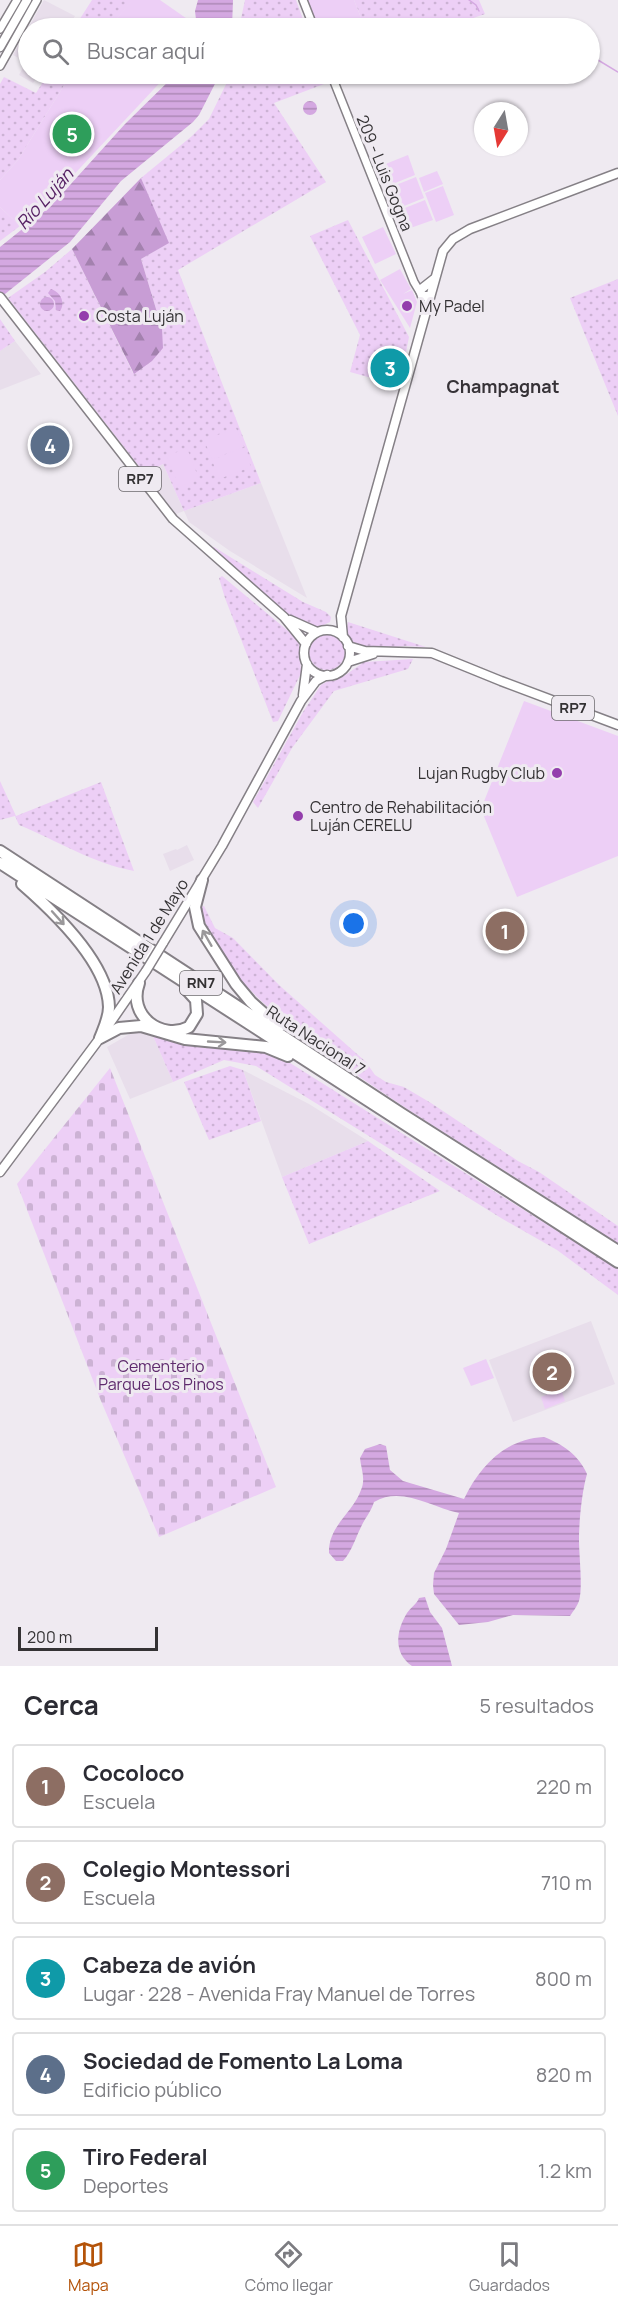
<!DOCTYPE html>
<html lang="es">
<meta charset="utf-8">
<style>
:root{--surface:#fff;--page:#f7f7f7;--text:#2b2b33;--muted:#7c7c81;--line:#e1e1e2;--accent:#b45309}
body{margin:0;font-family:Manrope,sans-serif;background:var(--page);color:var(--text)}
.compass{position:absolute;left:474px;top:102px;width:54px;height:54px;border-radius:50%;background:var(--surface);box-shadow:0 2px 4px #0004;rotate:191deg}
.scale{position:absolute;left:18px;bottom:15px;width:140px;box-sizing:border-box;padding-left:6px;border:3px solid #343234;border-top:0;font-size:16px;line-height:21px;white-space:nowrap;color:#343234;-webkit-text-stroke:4px #efeaf1;paint-order:stroke}
.you{position:absolute;left:354px;top:924px;width:21px;height:21px;margin:-15px;border:4px solid #fff;border-radius:50%;background:#1a73e8;box-shadow:0 0 0 9px #1a73e833}
.badge{display:grid;place-items:center;width:39px;height:39px;border-radius:50%;background:var(--accent);color:#fff;font-size:20px;font-weight:700}
.pin{position:absolute;translate:-50% -50%;border:3px solid #fff;box-shadow:0 2px 6px #0006}
.list{margin:0;padding:0;list-style:none}
h2{display:flex;justify-content:space-between;align-items:center;height:78px;margin:0;padding:0 24px;font-size:26px}
h2 small{font-size:20px;font-weight:400;color:var(--muted)}
.list li{display:grid;grid-template-columns:39px 1fr auto;gap:18px;align-items:center;box-sizing:border-box;height:84px;margin:0 12px 12px;padding:0 12px;border:2px solid var(--line);border-radius:6px}
.list b{display:block;font-size:22px;white-space:nowrap}
.list p{margin:0;font-size:20px;white-space:nowrap;color:var(--muted)}
.list em{font-size:20px;font-style:normal;color:var(--muted)}
.icon{flex:none;width:33px;height:33px;fill:none;stroke:currentColor;stroke-width:2;stroke-linecap:round;stroke-linejoin:round}
.map{position:relative;flex:none;width:618px;height:1666px;overflow:hidden}
.search{position:absolute;background:var(--surface);box-shadow:0 2px 4px #0004;left:18px;right:18px;top:18px;height:66px;display:flex;align-items:center;gap:15px;box-sizing:border-box;padding:0 21px;border-radius:33px;color:var(--muted);font-size:22px}
.sheet{height:558px;background:var(--surface)}
nav{display:flex;justify-content:space-around;align-items:center;box-sizing:border-box;height:84px;border-top:2px solid var(--line);background:var(--surface);font-size:16px;color:var(--muted)}
nav a{display:grid;justify-items:center;gap:3px}
nav .on{color:var(--accent)}
.map>svg:first-child{display:block}
</style>
<div class="map">
<svg width="618" height="1666" viewBox="0 0 618 1666">
<defs>
<pattern id="grass-dots" width="8" height="8" patternUnits="userSpaceOnUse" patternTransform="scale(1.5)"><rect width="8" height="8" fill="#edcff6"/><path d="M2 2h.1M6 6h.1" fill="none" stroke="#ccb2d4" stroke-width="1.8" stroke-linecap="round"/></pattern>
<pattern id="forest-firs" width="22" height="20" patternUnits="userSpaceOnUse" patternTransform="scale(1.5)"><rect width="22" height="20" fill="#c89dd5"/><path d="M5 1l3.5 6h-7zM16 11l3.5 6h-7z" fill="#a381ae"/></pattern>
<pattern id="cemetery-stones" width="16" height="16" patternUnits="userSpaceOnUse" patternTransform="scale(1.5)"><rect width="16" height="16" fill="#edcff6"/><path d="M2 7V4a2 2 0 0 1 4 0v3zM10 15v-3a2 2 0 0 1 4 0v3z" fill="#ccb2d4"/></pattern>
<pattern id="water-rules" width="6" height="5" patternUnits="userSpaceOnUse" patternTransform="scale(1.5)"><rect width="6" height="5" fill="#d4a8e1"/><path d="M0 2.5h6" fill="none" stroke="#ad89b7"/></pattern>
</defs>
<rect width="100%" height="100%" fill="#efeaf1"/>
<path fill="#e8deeb" d="M44,0L75,16L67,28H28V74H40L33,83L19,75L26,62L13,55Z
M15,341L41,374L0,390V351Z
M163,464L184,511L261,483L307,598L230,551L189,522L184,511L176,514L145,474Z
M187,845L194,860L170,871L163,854L176,849L177,850Z
M135,1031L153,1036L173,1082L130,1099L107,1047Z
M243,1070L309,1104L368,1141L282,1177Z
M591,1321L615,1384L513,1422L489,1360Z"/>
<path fill="url(#grass-dots)" d="M92,0H135L131,2L109,28H74Z
M245,0H296L306,28H239Z
M354,0H479L485,14L444,28H365Z
M48,74H71L18,160L0,180V84L4,77L36,93Z
M231,74H321L324,84L274,103L326,182L178,270L261,483L184,511L163,464L145,474L8,298L45,272L72,249L133,373L162,329L141,259L168,243L141,178L192,136L209,119Z
M0,207L20,226L0,241Z
M348,220L409,337L406,352L399,356L403,364L397,385L350,372L360,335L310,236Z
M618,279V416L570,298Z
M0,319L15,341L0,351Z
M214,547L303,602L326,612L331,617L330,622L317,628L297,621L287,615L211,548Z
M222,576L299,640L301,673L278,721L273,722L225,598L219,578Z
M348,622L351,623L426,647L406,646L372,649L350,643L346,634Z
M309 652a18 18 0 1 1 36 0a18 18 0 1 1-36 0Z
M413,659L408,669L334,691L292,748L258,808L253,802L303,712L321,685L328,681H334L344,676L364,662Z
M0,781L16,816L101,782L134,871C92,863 58,841 19,825L15,816L0,820Z
M204,906L215,928L233,938L279,985L366,1062L375,1075L386,1082L404,1087L431,1103L518,1161L539,1172L618,1226V1244C566,1210 514,1177 461,1143C419,1117 377,1090 336,1060C283,1022 218,975 200,907Z
M153,1036L197,1045L250,1046L279,1056L618,1269V1295L557,1250L501,1218L256,1066L224,1060L173,1082Z
M230,1066L243,1070L261,1121L209,1140L184,1082Z
M368,1141L440,1191L309,1244L282,1177Z"/>
<path fill="url(#forest-firs)" d="M141,178L169,243L141,259L162,329L163,348L152,361L134,374L72,249Z"/>
<path fill="url(#cemetery-stones)" d="M110,1068L276,1487L159,1537L101,1401L17,1184Z"/>
<path fill="#edcff6" d="M132,0H160L193,23L191,28H109Z
M308,0H354L365,28H318Z
M71,74H168L66,183L20,226L0,207V180L18,160Z
M408,155L415,175L385,187L378,167Z
M437,171L443,184L424,192L419,178Z
M416,177L424,198L394,210L386,189Z
M443,186L454,215L436,222L425,193Z
M425,200L433,220L402,231L395,212Z
M383,227L396,254L375,264L362,237Z
M400,269L411,289L403,294L412,290L417,302L410,328L380,280Z
M236,428L244,447L212,459L204,440Z
M187,448L199,479L179,487L167,456Z
M244,448L251,467L219,479L212,460Z
M524,701L618,736V856L517,897L481,809Z
M486,1359L494,1378L471,1386L463,1368Z
M561,1389L565,1401L545,1409L541,1397Z"/>
<path fill="url(#water-rules)" d="M198,0H233L232,28H197L195,11Z
M176,74H220L199,115L193,122L121,181L70,242L0,298V247L51,206L125,124Z
M303 108a7 7 0 1 1 14 0a7 7 0 1 1-14 0Z
M51,289C60,292 66,302 60,311L56,310L55,301L48,293Z
M40 304a7 7 0 1 1 14 0a7 7 0 1 1-14 0Z
M544,1437C562,1444 579,1455 587,1474C582,1491 579,1521 579,1540C579,1555 583,1588 579,1601C576,1608 574,1610 570,1616L513,1615L488,1622L459,1625L434,1594L433,1585L434,1573L446,1549L459,1513C430,1507 402,1486 374,1502C371,1512 365,1518 361,1527C355,1539 352,1551 343,1561H336L329,1553C328,1526 353,1513 361,1490C366,1479 361,1469 360,1458L365,1449L380,1444L386,1446L390,1470L403,1481L464,1499C480,1466 505,1439 544,1437Z
M425,1597L430,1612L442,1628L452,1666H412C393,1653 396,1631 407,1613C411,1607 417,1604 419,1598Z"/>
<g fill="none" stroke-linecap="round" stroke-linejoin="round">
<path stroke="#d4a8e1" stroke-width="1.5" d="M469,0L476,5L479,11
M484,22L520,28
M590,57H593L618,72"/>
<defs>
<path id="minor" d="M303,0L314,28
M0,29L17,0
M0,66L37,0
M331,74L414,282L420,292"/>
<path id="major" d="M0,47L27,0
M429,296H422L420,290L434,279
M0,297L173,519L284,617L306,644
M290,620L317,632
M304 653a23 23 0 1 1 46 0a23 23 0 1 1-46 0Z
M343,637L341,616L443,251L453,239L470,229L618,173
M348,646L365,651L432,653L501,681L618,725
M348,662L373,654
M303,695L307,664
M163,943L222,846L301,701L316,681L327,675
M0,1172L97,1042L146,971"/>
<path id="highway" d="M0,851L402,1114L618,1251
M0,863L618,1262
M202,880L195,907L199,926L236,984L251,1002L279,1027
M22,884C53,911 108,963 109,1007C109,1018 104,1028 100,1038
M139,983C127,1016 162,1041 189,1027L197,1014L196,1000L186,989
M100,1038L119,1028L141,1026L185,1039L266,1047L288,1056"/>
</defs>
<use href="#minor" stroke="#858086" stroke-width="10"/>
<use href="#major" stroke="#858086" stroke-width="11"/>
<use href="#highway" stroke="#858086" stroke-width="14"/>
<use href="#minor" stroke="#fff" stroke-width="7"/>
<use href="#major" stroke="#fff" stroke-width="8"/>
<use href="#highway" stroke="#fff" stroke-width="10"/>
<defs>
<path id="major-bridge" d="M146,971L163,943"/>
</defs>
<use href="#major-bridge" stroke="#858086" stroke-width="11" stroke-linecap="butt"/>
<use href="#major-bridge" stroke="#fff" stroke-width="8"/>
</g>
<defs><path id="oneway-shaft" d="M-6 0H5M1.5-3L5.5 0L1.5 3" fill="none" stroke-width="1.6" stroke-linecap="round" stroke-linejoin="round" transform="scale(1.5)"/></defs>
<g stroke="#9a989a">
<use href="#oneway-shaft" transform="translate(58 918) rotate(48)"/>
<use href="#oneway-shaft" transform="translate(207 938) rotate(-120)"/>
<use href="#oneway-shaft" transform="translate(217 1042) rotate(3)"/>
</g>
<g fill="#933eac" stroke="#efeaf1" stroke-width="2">
<circle cx="407" cy="306" r="6"/>
<circle cx="84" cy="316" r="6"/>
<circle cx="557" cy="773" r="6"/>
<circle cx="298" cy="816" r="6"/>
</g>
<g text-anchor="middle" stroke-width="6" stroke-linejoin="round" paint-order="stroke">
<g fill="#efeaf1" stroke="#6c696d" stroke-width="1.5">
<rect x="119" y="467" width="42" height="24" rx="4.5"/>
<rect x="552" y="696" width="42" height="24" rx="4.5"/>
<rect x="180" y="971" width="42" height="24" rx="4.5"/>
</g>
<g font-size="15" font-weight="bold" fill="#343234">
<text x="140" y="484">RP7</text>
<text x="573" y="713">RP7</text>
<text x="201" y="988">RN7</text>
</g>
<g font-size="16" fill="#343234" stroke="#efeaf1">
<text transform="translate(385 173) rotate(68)" y="6">209 - Luis Gogna</text>
<text transform="translate(149 936) rotate(-58)" y="6">Avenida 1 de Mayo</text>
<text transform="translate(316 1040) rotate(33)" y="6">Ruta Nacional 7</text>
</g>
<g font-size="16" fill="#343234" stroke="#efeaf1" text-anchor="start">
<text x="419" y="312">My Padel</text>
<text x="96" y="322">Costa Luján</text>
<text x="545" y="779" text-anchor="end">Lujan Rugby Club</text>
<text x="310" y="813">Centro de Rehabilitación<tspan x="310" dy="18">Luján CERELU</tspan></text>
</g>
<g font-size="16" fill="#5f2b6e" stroke="#efeaf1">
<text x="161" y="1372">Cementerio<tspan x="161" dy="18">Parque Los Pinos</tspan></text>
</g>
<g font-size="18" font-style="italic" fill="#562164" stroke="#efeaf1">
<text transform="translate(45 199) rotate(-48)" y="6">Río Luján</text>
</g>
<g font-size="18" font-weight="bold" fill="#363237" stroke="#efeaf1">
<text x="503" y="393">Champagnat</text>
</g>
</g>
</svg>
<svg class="compass" viewBox="-18 -18 36 36"><path d="M0-13l5 13h-10z" fill="#e53935"/><path d="M0 13l5-13h-10z" fill="#7c7c81"/></svg>
<div class="scale">200 m</div>
<div class="you"></div>
<div class="pin badge" style="left:505px;top:931px;background:#8d6e63">1</div>
<div class="pin badge" style="left:552px;top:1372px;background:#8d6e63">2</div>
<div class="pin badge" style="left:390px;top:368px;background:#0f9aa8">3</div>
<div class="pin badge" style="left:50px;top:445px;background:#5c6f8a">4</div>
<div class="pin badge" style="left:72px;top:134px;background:#2e9e5b">5</div>
<div class="search"><svg class="icon" aria-label="search" viewBox="0 0 24 24"><circle cx="10" cy="10" r="6"/><path d="M15 15l6 6"/></svg>Buscar aquí</div>
</div>
<section class="sheet">
<h2>Cerca<small>5 resultados</small></h2>
<ul class="list">
<li><span class="badge" style="background:#8d6e63">1</span><div><b>Cocoloco</b><p>Escuela</p></div><em>220 m</em></li>
<li><span class="badge" style="background:#8d6e63">2</span><div><b>Colegio Montessori</b><p>Escuela</p></div><em>710 m</em></li>
<li><span class="badge" style="background:#0f9aa8">3</span><div><b>Cabeza de avión</b><p>Lugar · 228 - Avenida Fray Manuel de Torres</p></div><em>800 m</em></li>
<li><span class="badge" style="background:#5c6f8a">4</span><div><b>Sociedad de Fomento La Loma</b><p>Edificio público</p></div><em>820 m</em></li>
<li><span class="badge" style="background:#2e9e5b">5</span><div><b>Tiro Federal</b><p>Deportes</p></div><em>1.2 km</em></li>
</ul>
</section>
<nav>
<a class="on"><svg class="icon" aria-label="map" viewBox="0 0 24 24"><path d="M3 6l6-2 6 2 6-2v14l-6 2-6-2-6 2zM9 4v14M15 6v14"/></svg>Mapa</a>
<a><svg class="icon" aria-label="directions" viewBox="0 0 24 24"><path d="M12 3l9 9-9 9-9-9zM9 14v-3h6M13 9l2 2-2 2"/></svg>Cómo llegar</a>
<a><svg class="icon" aria-label="saved" viewBox="0 0 24 24"><path d="M7 4h10v16l-5-4-5 4z"/></svg>Guardados</a>
</nav>
